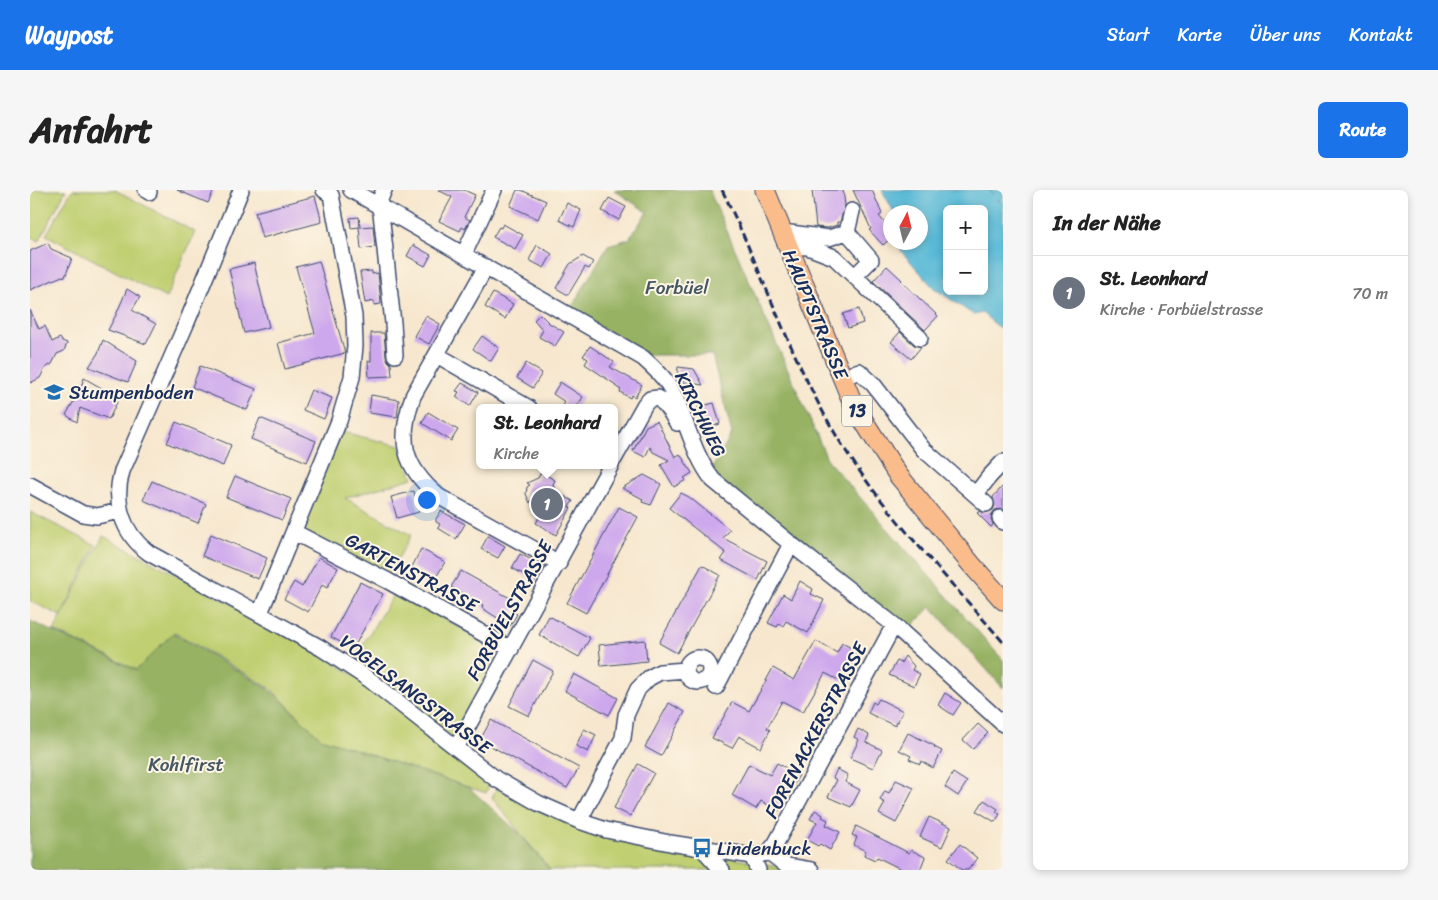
<!DOCTYPE html>
<html lang="de">
<meta charset="utf-8">
<style>
:root{--surface:#fff;--page:#f6f6f6;--text:#222;--muted:#767676;--line:#e0e0e0;--accent:#1a73e8}
body{margin:0;font-family:Sriracha,sans-serif;background:var(--page);color:var(--text)}
.controls{position:absolute;right:15px;top:15px;display:grid;overflow:hidden;border-radius:8px;box-shadow:0 2px 8px #0003}
.controls button{width:45px;height:45px;display:grid;place-items:center;padding:0;border:0;border-bottom:1px solid var(--line);background:var(--surface);color:var(--text);font:25px sans-serif}
.compass{position:absolute;left:853px;top:15px;width:45px;height:45px;border-radius:50%;background:var(--surface);box-shadow:0 2px 8px #0003;rotate:7deg}
.you{position:absolute;left:396px;top:309px;width:18px;height:18px;margin:-12px;border:4px solid #fff;border-radius:50%;background:#1a73e8;box-shadow:0 0 0 8px #1a73e833}
.badge{display:grid;place-items:center;width:32px;height:32px;border-radius:50%;background:var(--accent);color:#fff;font-size:16px;font-weight:700}
.pin{position:absolute;translate:-50% -50%;border:2px solid #fff;box-shadow:0 1px 5px #0006}
.popup{position:absolute;left:446px;top:214px;width:142px;height:65px;box-sizing:border-box;display:grid;place-content:center;border-radius:8px;background:var(--surface);filter:drop-shadow(0 1px 4px #0005);font-size:16px;white-space:nowrap;color:var(--muted)}
.popup b{font-size:19px;color:var(--text)}
.popup::after{content:'';position:absolute;left:50%;top:100%;margin-left:-10px;border:10px solid transparent;border-top-color:var(--surface)}
.list{margin:0;padding:0;list-style:none}
h2{display:flex;justify-content:space-between;align-items:center;height:65px;margin:0;padding:0 20px;font-size:21px}
h2 small{font-size:16px;font-weight:400;color:var(--muted)}
.list li{display:grid;grid-template-columns:32px 1fr auto;gap:15px;align-items:center;box-sizing:border-box;height:75px;padding:0 20px;border-top:1px solid var(--line)}
.list b{display:block;font-size:19px;white-space:nowrap}
.list p{margin:0;font-size:16px;white-space:nowrap;color:var(--muted)}
.list em{font-size:16px;font-style:normal;color:var(--muted)}
.map{position:relative;flex:none;width:973px;height:680px;overflow:hidden;border-radius:8px}
header{display:flex;align-items:center;gap:30px;box-sizing:border-box;height:70px;padding:0 25px;background:var(--accent);color:#fff}
header strong{font-size:24px}
nav{display:flex;gap:28px;margin-inline-start:auto;font-size:18px}
.intro{display:flex;align-items:center;justify-content:space-between;box-sizing:border-box;height:120px;padding:0 30px}
h1{margin:0;font-size:35px}
.button{padding:12px 22px;border-radius:8px;background:var(--accent);color:#fff;font-size:18px;font-weight:700}
main{display:flex;gap:30px;padding:0 30px}
aside{flex:1;background:var(--surface);border-radius:8px;box-shadow:0 2px 8px #0003}
.map>svg:first-child{display:block}
</style>
<header>
<strong>Waypost</strong>
<nav><a>Start</a><a>Karte</a><a>Über uns</a><a>Kontakt</a></nav>
</header>
<div class="intro"><h1>Anfahrt</h1><a class="button">Route</a></div>
<main>
<div class="map">
<svg width="973" height="680" viewBox="0 0 973 680">
<rect width="100%" height="100%" fill="#fcf5e5"/>
<filter id="ink" filterUnits="userSpaceOnUse"><feTurbulence type="fractalNoise" baseFrequency=".02" numOctaves="2"/><feDisplacementMap in="SourceGraphic" scale="10" xChannelSelector="R" yChannelSelector="G"/><feConvolveMatrix kernelMatrix="1 2 1 2 8 2 1 2 1" color-interpolation-filters="sRGB"/></filter>
<filter id="wash" filterUnits="userSpaceOnUse"><feTurbulence type="fractalNoise" baseFrequency=".0096" numOctaves="4" result="noise"/><feDisplacementMap in="SourceGraphic" scale="20" xChannelSelector="R" yChannelSelector="G"/><feGaussianBlur stdDeviation="1.12" result="paint"/><feColorMatrix in="noise" values="0 0 0 0 0 0 0 0 0 0 0 0 0 0 0 0 0 1.4 0 .05"/><feComposite in="paint" operator="in"/></filter>
<g filter="url(#wash)">
<rect width="100%" height="100%" fill="#f7e7ce"/>
<path fill="#bfcf71" stroke="#6d7f68" d="M0,0H36L9,51L0,46Z
M42,0H85L165,42L136,108L16,45Z
M308,241L370,256L383,288L315,308L381,345L359,385L268,341Z
M0,322L66,355L31,426L0,411Z
M73,346L259,444L335,492L409,551L459,595L456,603L290,548L240,498L144,442L107,480L24,441Z
M365,402L474,461L426,551L324,469Z
M466,598L561,641L764,680H520L462,608Z"/>
<path fill="#97b263" stroke="#597060" d="M584,0H679L798,271L973,470V498L901,417L877,441L680,282L702,244L682,165H618L540,120L578,55L599,49L617,22Z
M0,431L106,480L143,443L239,499L291,548L438,597L488,642L520,680H0Z"/>
<path fill="#59b9d7" stroke="#3a749a" fill-rule="evenodd" d="M852,0H973V141L952,123L944,125L904,98L872,62L868,53L891,52V22H864ZM917,19H954V101H917Z"/>
<g fill="none" stroke-linecap="round" stroke-linejoin="round">
<path stroke="#2e5882" stroke-width="1" stroke-dasharray="6 5" stroke-linecap="butt" d="M959,0L973,15"/>
</g>
<g id="blocks">
<path fill="#cea8ed" d="M147,0H184L178,13Z
M408,0H434L445,5L434,27L440,30L435,39L432,37L430,41L409,31L422,7Z
M487,0H491L516,11L508,29L480,16Z
M782,0H813L815,15L810,32H807V35L798,38L786,37Z
M823,0H842L852,24L849,26L860,39V49L853,55L839,40L841,39Z
M285,6L292,32L232,48L225,22Z
M579,8L596,17L589,30L572,21Z
M537,13L551,20L544,37L529,30Z
M329,27L330,37L343,36L345,57L331,59L329,37L321,38L320,28Z
M473,34L493,45L485,59L463,47L469,37L471,38Z
M18,53L21,59L42,68L35,87L32,86L0,100V61Z
M383,55L401,65L395,76L377,66Z
M507,55L522,64L514,78L499,70Z
M553,66L563,72L559,79L555,77L538,105L526,98L540,74Z
M289,71L315,163L255,179L248,153L285,143L266,77Z
M224,73L239,137L214,143L199,79Z
M857,76L872,90L871,91L908,126L895,140L843,91Z
M342,81V84L348,83L351,114L344,115V111L335,113L330,82Z
M97,99L110,107L102,120L126,134L116,154L78,140L86,125Z
M463,103L483,114L475,129L455,117Z
M829,119L833,133L818,138L813,124Z
M0,120L9,139L15,136L22,152L30,148L32,151L37,153L34,161L27,164L22,174L15,178L10,188L0,193Z
M510,124L519,133L534,142L525,156L509,147L513,140L504,130Z
M396,126L410,134L399,154L384,146Z
M870,142L884,155L891,157L881,169L861,152Z
M341,143H354L356,166L358,171L361,174L362,186L339,187L338,171H341Z
M452,146L469,158L461,171L443,159Z
M73,150L107,171L98,192L59,177L68,163Z
M560,156L584,172L580,177L612,195L605,207L602,205L600,208L590,202L591,200L585,196L586,195L555,174L558,169L553,166Z
M496,173L512,183L503,198L487,188Z
M170,176L226,199L217,220L162,197Z
M648,177L664,179L673,195L647,191Z
M54,188L89,208L79,229L50,218L47,232L36,225L50,200Z
M530,192L553,207L546,218H532L535,212L523,204Z
M432,193L448,202L440,216L426,207L429,202L426,201Z
M281,200L302,208L294,229L273,220Z
M341,205L369,210L367,227L339,223Z
M684,213L690,234L678,237L676,231L672,232L668,217Z
M398,222L428,240L421,251L392,233Z
M230,228L286,251L277,272L221,249Z
M627,231L645,267L650,264L662,283L654,288L656,290L644,297L631,275L639,270L623,262L620,257L615,267L603,261L616,236Z
M146,232L201,255L193,276L137,253Z
M519,280L516,285L525,290L523,294L525,301L543,311L539,317L541,318L526,345L506,333L521,307L508,299L500,313L496,304L497,297L500,295L497,293L508,288L511,282L514,284Z
M614,285L631,294L621,315L612,312L613,309L592,298Z
M205,286L261,309L252,330L196,307Z
M122,291L176,314L168,333L113,310Z
M973,296V319L965,320L962,324L961,330L963,335L961,337L947,323L950,321L955,323L963,320L965,315L963,307Z
M384,301L389,322L367,328L361,307Z
M651,303L659,307L700,340L693,348L737,371L728,390L691,370L696,363L639,318Z
M589,317L608,327L556,423L537,413Z
M411,321L435,334L426,349L408,338L410,334L406,332V329Z
M181,344L237,368L228,389L172,366Z
M458,346L475,356L468,368L451,359Z
M391,359L415,372L405,389L382,377Z
M490,364L514,376L506,391L482,378Z
M289,367L308,378L297,398L292,395L278,422L254,409L264,392L272,397Z
M672,375L690,385L647,463L629,453Z
M431,381L489,413L483,422L487,424L480,436L452,418L453,415L421,397Z
M770,391L783,399L781,404L794,410L778,443L756,431L753,436L749,434L747,437L738,433L753,404L761,409Z
M330,392L353,404L323,459L301,447Z
M519,426L560,448L549,467L509,445Z
M615,450L617,471L571,476L569,455Z
M786,451L807,463L812,453L829,462L812,492L795,483L773,522L752,511L737,538L740,540L731,558L709,546L702,558L682,548L702,512L719,521L743,478L764,490Z
M875,466L884,476L882,480L890,484L884,496L859,485L867,471L871,473Z
M503,470L523,481L499,526L479,516Z
M544,484L588,508L579,525L535,501Z
M915,503L931,513L923,525L908,515Z
M849,509L873,521L865,536L838,523L843,512L846,514Z
M639,513L655,522L631,566L615,557Z
M461,530L549,578L537,598L450,550Z
M948,534L958,543L943,559L933,550Z
M554,539L566,545L558,562L546,556Z
M828,539L839,545L836,552L852,560L843,578L820,568L829,550L824,547Z
M878,543L905,556L904,557L912,561L903,578L891,571L890,574L879,569L881,566L869,560Z
M747,573L769,585L749,621L731,611L726,619L702,605L719,574L740,585Z
M608,574L624,583L600,626L584,618Z
M807,579L818,585L815,592L830,600L821,617L798,607L807,590L803,588Z
M923,583L937,592L928,606L915,597Z
M866,590L884,598L866,633L849,624L855,613L850,610L855,601L859,603Z
M954,610L968,619L966,622L970,624L965,632L947,621Z
M785,620L793,625L792,627L798,630L796,635L810,642L800,660L790,654L788,656L777,650L787,632L780,629Z
M899,627L921,637L912,657L890,647Z
M826,636L879,663L881,660L895,667L890,680H873L847,667L845,670L834,665L836,661L824,655L827,647L822,645Z
M930,654L947,668L938,680H932L918,669Z"/>
</g>
</g>
<g filter="url(#ink)">
<use href="#blocks" fill-opacity="0" stroke="#3c4b6f" stroke-width="1"/>
<g fill="none" stroke-linecap="round" stroke-linejoin="round">
<defs>
<path id="minor" d="M116,0L119,2
M211,0L157,132L92,281C83,312 92,343 119,363L291,458L340,490L466,589L508,613L549,631L576,640L640,653L722,666L730,665L739,662L757,676L781,680
M321,0L613,168C622,176 631,184 638,194C656,224 661,262 683,290L761,354L864,435L973,534
M354,0L348,14L351,23L363,133L365,165
M752,42L799,48L817,42L822,21
M817,42L841,70L825,86
M757,56L778,57L804,67L890,148
M434,64L464,0
M456,77L383,206C368,249 372,275 408,306L529,373
M407,165L499,218
M812,188L829,181L843,194L893,259L956,314
M584,269L615,214L620,209L628,208C637,215 641,223 647,233
M0,295L53,324L67,326L90,321
M946,304L959,287L973,272
M970,328L973,332
M264,342L358,391L481,459
M230,423L309,231L322,187L325,156L324,126L301,5L294,0
M656 480a12 12 0 1 1 24 0a12 12 0 1 1-24 0Z
M686,497L761,354
M426,558L581,275
M549,631L593,548L596,525L608,499L619,488L630,482L656,480
M672,658L692,680
M739,662L746,653L864,435
M722,666L728,680"/>
<path id="major" d="M735,0L824,216L868,285L941,374L973,410"/>
</defs>
<use href="#minor" stroke="#3c4b6f" stroke-width="18"/>
<use href="#major" stroke="#3c4b6f" stroke-width="21"/>
<use href="#minor" stroke="#fff" stroke-width="15"/>
<use href="#major" stroke="#fabc8b" stroke-width="19"/>
<path stroke="#1b2f5e" stroke-width="3" stroke-dasharray="8 4" stroke-linecap="butt" d="M692,0C733,82 761,171 809,250C854,323 917,387 973,452"/>
</g>
</g>
<defs>
<symbol id="school-bare" viewBox="-9 -9 18 18"><path d="M0-5L7-2L0 1L-7-2ZM-4 1L0 2.5L4 1V4Q0 6-4 4Z" fill="#1f6fb2" stroke="#fcf5e5" stroke-width="2.5" paint-order="stroke"/></symbol>
<symbol id="bus-bare" viewBox="-9 -9 18 18"><path d="M-5-6H5V4H4V6H2V4H-2V6H-4V4H-5ZM-3.5-4V0h7V-4ZM-3.5 1.2v1.5H-2V1.2ZM2 1.2v1.5H3.5V1.2Z" fill="#1f6fb2" stroke="#fcf5e5" stroke-width="2.5" paint-order="stroke"/></symbol>
</defs>
<g fill-rule="evenodd">
<use href="#school-bare" x="10" y="188" width="28" height="28"/>
<use href="#bus-bare" x="658" y="644" width="28" height="28"/>
</g>
<g text-anchor="middle" stroke-width="4" stroke-linejoin="round" paint-order="stroke">
<rect fill="#fcf5e5" stroke="#5e6a86" stroke-width="1" x="812" y="205.5" width="30" height="31" rx="4"/>
<g font-size="18" font-weight="bold" fill="#1b2f5e">
<text x="827" y="227">13</text>
</g>
<g font-size="19" fill="#445763" stroke="#fcf5e5">
<text x="647" y="104">Forbüel</text>
<text x="156" y="581">Kohlfirst</text>
</g>
<g font-size="19" fill="#1b2f5e" stroke="#fcf5e5">
<text transform="translate(786 124) rotate(67)" y="7">HAUPTSTRASSE</text>
<text transform="translate(671 224) rotate(64)" y="7">KIRCHWEG</text>
<text transform="translate(382 382) rotate(28)" y="7">GARTENSTRASSE</text>
<text transform="translate(479 420) rotate(-61)" y="7">FORBÜELSTRASSE</text>
<text transform="translate(386 504) rotate(37)" y="7">VOGELSANGSTRASSE</text>
<text transform="translate(785 540) rotate(-62)" y="7">FORENACKERSTRASSE</text>
</g>
<g font-size="19" fill="#1b2f5e" stroke="#fcf5e5" text-anchor="start">
<text x="39" y="209">Stumpenboden</text>
<text x="687" y="665">Lindenbuck</text>
</g>
</g>
</svg>
<div class="controls">
<button>+</button>
<button>−</button>
</div>
<svg class="compass" viewBox="-18 -18 36 36"><path d="M0-13l5 13h-10z" fill="#e53935"/><path d="M0 13l5-13h-10z" fill="#767676"/></svg>
<div class="you"></div>
<div class="pin badge" style="left:517px;top:314px;background:#6b7280">1</div>
<div class="popup"><b>St. Leonhard</b>Kirche</div>
</div>
<aside>
<h2>In der Nähe<small></small></h2>
<ul class="list">
<li><span class="badge" style="background:#6b7280">1</span><div><b>St. Leonhard</b><p>Kirche · Forbüelstrasse</p></div><em>70 m</em></li>
</ul>
</aside>
</main>
